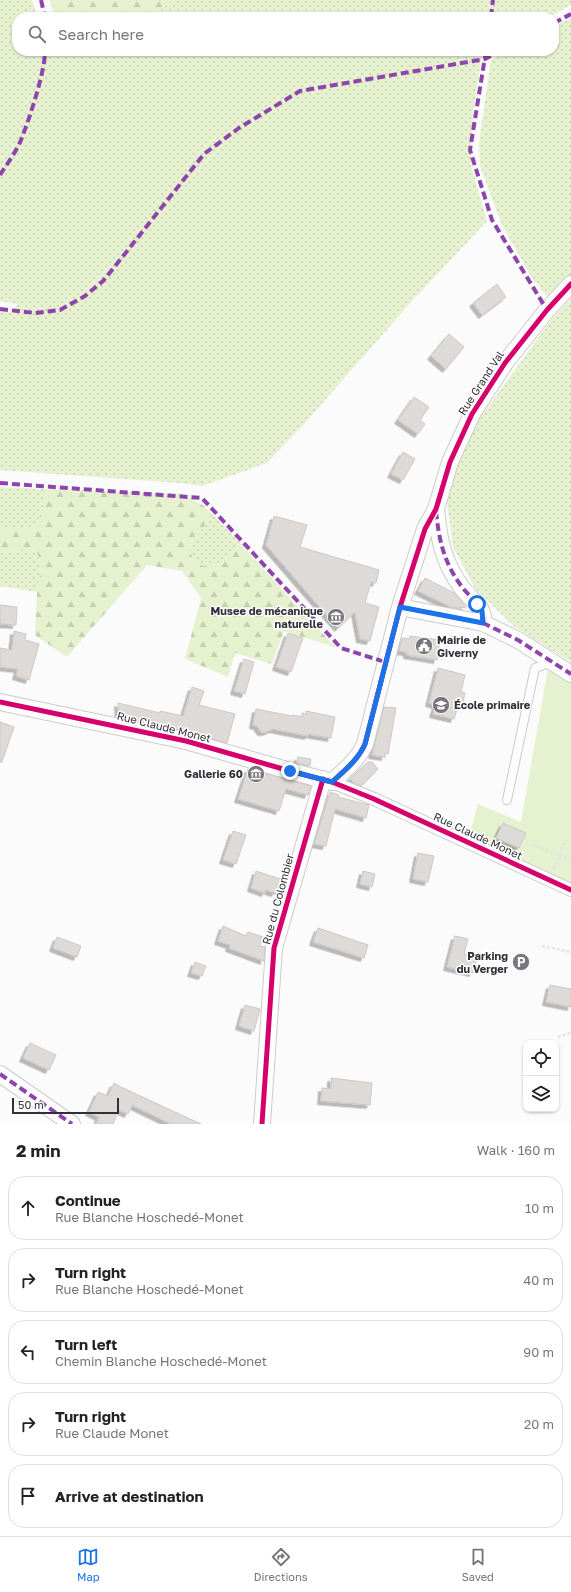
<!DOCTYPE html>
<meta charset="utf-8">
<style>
:root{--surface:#fff;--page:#f6f6f6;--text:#222;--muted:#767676;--line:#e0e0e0;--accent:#1a73e8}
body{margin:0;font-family:"Golos Text",sans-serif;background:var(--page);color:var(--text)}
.controls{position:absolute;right:12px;bottom:12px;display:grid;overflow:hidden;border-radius:8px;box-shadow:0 1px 3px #0004}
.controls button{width:36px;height:36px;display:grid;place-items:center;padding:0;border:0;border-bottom:1px solid var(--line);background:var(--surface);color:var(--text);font:20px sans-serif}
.scale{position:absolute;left:12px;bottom:10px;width:107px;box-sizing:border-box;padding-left:4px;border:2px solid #312f38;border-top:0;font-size:11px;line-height:14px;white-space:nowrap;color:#312f38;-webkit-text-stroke:3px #fff;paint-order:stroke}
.stop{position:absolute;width:12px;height:12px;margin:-9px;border:3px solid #1a73e8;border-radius:50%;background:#fff}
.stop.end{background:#1a73e8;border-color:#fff;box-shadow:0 1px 4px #0008}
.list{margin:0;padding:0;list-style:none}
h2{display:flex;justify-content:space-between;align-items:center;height:52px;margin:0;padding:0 16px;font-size:17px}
h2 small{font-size:13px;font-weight:400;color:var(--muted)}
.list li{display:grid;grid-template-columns:26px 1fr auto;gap:12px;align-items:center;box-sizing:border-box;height:64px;margin:0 8px 8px;padding:0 8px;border:1px solid var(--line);border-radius:16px}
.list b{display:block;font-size:15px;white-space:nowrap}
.list p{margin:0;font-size:13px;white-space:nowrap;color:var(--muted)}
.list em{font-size:13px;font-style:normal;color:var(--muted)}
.icon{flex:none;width:22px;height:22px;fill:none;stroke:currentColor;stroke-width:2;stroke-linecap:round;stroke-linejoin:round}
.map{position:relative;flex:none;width:571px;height:1124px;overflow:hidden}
.search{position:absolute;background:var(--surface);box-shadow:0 1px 3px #0004;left:12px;right:12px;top:12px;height:44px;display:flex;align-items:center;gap:10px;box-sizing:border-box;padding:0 14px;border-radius:16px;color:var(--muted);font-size:15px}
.sheet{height:412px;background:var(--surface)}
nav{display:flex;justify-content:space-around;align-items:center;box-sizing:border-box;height:56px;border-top:1px solid var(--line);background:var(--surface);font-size:11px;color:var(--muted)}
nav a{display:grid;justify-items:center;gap:2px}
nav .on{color:var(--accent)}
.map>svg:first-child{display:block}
</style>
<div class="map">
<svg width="571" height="1124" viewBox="0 0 571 1124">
<defs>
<pattern id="grass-dots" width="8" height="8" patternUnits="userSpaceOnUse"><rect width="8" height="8" fill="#e6f1cf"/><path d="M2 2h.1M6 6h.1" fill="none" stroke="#c6cfb2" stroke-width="1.8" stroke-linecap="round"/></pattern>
<pattern id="forest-firs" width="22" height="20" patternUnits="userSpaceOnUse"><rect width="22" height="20" fill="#e6f1cf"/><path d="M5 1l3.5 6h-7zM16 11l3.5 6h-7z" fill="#c6cfb2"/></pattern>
<filter id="shadow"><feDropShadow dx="-3.5" dy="3.5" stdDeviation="0" flood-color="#0004"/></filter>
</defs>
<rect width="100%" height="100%" fill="#fbfbfb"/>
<path fill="url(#grass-dots)" d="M0,0H32L36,14L53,12L111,16L17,17V51H488L482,55L473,114L471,165L487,221L411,302L304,424L267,463L202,486L180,483L0,470V311L11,313L18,304L0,301Z
M172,0H571V5L549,17H152Z
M571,18V277L549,299L532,278L501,223L480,166L479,143L491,60L507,51H554V26Z
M571,298V662L515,627L475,588L453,547L446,494L462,443L551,320Z
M0,487L47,489L42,510L36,525L18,529H0Z
M213,515L241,544C234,554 218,568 205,566C201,566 196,562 193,561L189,545Z
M24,549L37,552L41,567L37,592L0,586V553Z"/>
<path fill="url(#forest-firs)" d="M50,0H172L152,17H111L53,12Z
M47,489L183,494L204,506L213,515L189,545L193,561C196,562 201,566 205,566C218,568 234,554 241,544L335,647L284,631L272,664L235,653L228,677L185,659L201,598L182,571L147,565L67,657L35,635L37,592L41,567L37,552L24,549L0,553V529H18L36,525L42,510Z"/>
<path fill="#e6f1cf" d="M548,668L571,683V882L469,837L478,804L521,822Z"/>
<path fill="#dedad7" stroke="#cdc8c6" filter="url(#shadow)" d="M497,284L506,297L482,315L473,303Z
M449,334L464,347L446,369L431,356Z
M414,397L429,407L420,420L425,424L418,434L398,420Z
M403,452L415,459L403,480L391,474Z
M274,516L307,525L300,547L379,570L376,583L371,582L365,603L379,607L370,641L360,639L355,612L338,628L266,545Z
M425,578L454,593L466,607L457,608L451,607L418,591Z
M0,605L17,607L16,625L0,624Z
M14,631L26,634L25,640L39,644L29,680L16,676L18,669L0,667V648L12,650Z
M288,633L303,638L291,672L276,667Z
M410,636L440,640L437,660L407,655V652L399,651L402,638L409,639Z
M244,659L254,662L245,694L234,691Z
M438,668L465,675L461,692L465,693L462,707L458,706L454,719L433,714L436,705L429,703Z
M192,687L204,691L199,705L235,714L227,743L188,732L119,717L118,703L160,713V711L183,716Z
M384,707L396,708L388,754L385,753V757L372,755Z
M256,709L292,716V715L302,717V713L306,714V711L335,717L331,738L308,734V736L273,729L266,732H261L257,726L253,725Z
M0,722L14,727L2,762H0Z
M298,757L311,759L310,766L297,763Z
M368,762H372L378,769L361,786L354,783L350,779Z
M248,769L311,786L308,795L286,789L279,811L238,799Z
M330,792L339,795L338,797L369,805L366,818L335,809L326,846L314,844Z
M503,823L526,833L519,848L496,838Z
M233,831L246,835L236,864L223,860Z
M418,853L434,856L428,882L413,879Z
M256,871L283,880L280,891L276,890L275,893L266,890L265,893L251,888Z
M363,871L375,874L372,887L360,884Z
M223,926L246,936L248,932L263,937L260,946L265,947L264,961L229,948L230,945L218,941Z
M318,928L368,945L364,958L313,942Z
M455,936L468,939L464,954L477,958L473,973L447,967Z
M57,937L81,946L77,957L53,948Z
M195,962L206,966L202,976L191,973Z
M550,985L571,989V1007L546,1002Z
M245,1005L260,1009L254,1031L239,1026Z
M30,1043L56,1055L49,1070L23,1058Z
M331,1078L372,1083L370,1105L321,1101L322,1088L331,1089Z
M114,1083L123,1088L201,1124H171L132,1105L128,1114L119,1110L113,1124H96L99,1117L89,1112L98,1092L108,1096Z"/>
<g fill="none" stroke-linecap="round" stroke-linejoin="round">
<defs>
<path id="service" d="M507,800L535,668L552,662"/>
<path id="pedestrian" d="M332,782L374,799L571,890"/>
<path id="minor" d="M436,509C439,540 443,562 462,588C471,600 485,606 483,623
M400,607L483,623L518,640L571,674
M0,702L186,741L290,771L332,782C345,770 358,760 365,744L400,607L425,529L436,509L450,462L472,414L505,363L547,310L571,284
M0,1074L72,1124
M262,1124L274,948L323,779"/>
</defs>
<use href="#service" stroke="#cccacf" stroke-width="10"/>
<use href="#pedestrian" stroke="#cccacf" stroke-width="14"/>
<use href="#minor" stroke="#cccacf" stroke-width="18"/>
<path stroke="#e4e4e5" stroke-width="2.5" stroke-dasharray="3 2" stroke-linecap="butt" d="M532,844L571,861
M554,869L565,840
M542,946L571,952
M558,1037L571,1033"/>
<use href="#service" stroke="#fefefe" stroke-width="8"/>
<use href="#pedestrian" stroke="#fefefe" stroke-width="12"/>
<use href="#minor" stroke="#fefefe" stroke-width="16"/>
<path stroke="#8e44ad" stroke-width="4" stroke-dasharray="8 4" stroke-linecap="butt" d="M41,0L45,17
M491,17L493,0
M554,23L571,14
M486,51L470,150L492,220L547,310L545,313
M0,175C7,164 16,152 21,140C29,120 45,72 45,51
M0,309L35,313L60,310L85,296L103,281L116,265L204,154L239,128L300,91L485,59L500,51
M0,483L202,498L341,648L385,662
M436,511C439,541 444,563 462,587C471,599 485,606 483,623
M400,607L483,623L518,640L571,674
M0,1074L72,1124"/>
<defs>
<path id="cycleway" d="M0,702L186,741L290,771L332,782C345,770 358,760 365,744L400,607L425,529L436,509L450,462L472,414L505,363L547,310L571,284
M332,782L374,799L571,890
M262,1124L274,948L323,779"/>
</defs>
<use href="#cycleway" stroke="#fff" stroke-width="8"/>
<use href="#cycleway" stroke="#d6006c" stroke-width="5"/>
</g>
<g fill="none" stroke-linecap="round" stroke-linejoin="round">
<path stroke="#1a73e8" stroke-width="5" d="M290,771L332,782C345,770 358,760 365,744L400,607L483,623L482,611L477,604"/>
</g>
<defs>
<symbol id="museum-disc" viewBox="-11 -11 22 22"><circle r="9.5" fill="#78767c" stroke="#fff"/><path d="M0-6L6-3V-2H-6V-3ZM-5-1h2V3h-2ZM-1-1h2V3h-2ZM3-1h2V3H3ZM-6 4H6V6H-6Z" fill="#fff"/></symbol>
<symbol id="civic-disc" viewBox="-11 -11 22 22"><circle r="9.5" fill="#78767c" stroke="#fff"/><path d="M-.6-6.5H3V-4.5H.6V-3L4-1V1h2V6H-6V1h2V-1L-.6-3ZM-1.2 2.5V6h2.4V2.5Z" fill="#fff"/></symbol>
<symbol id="school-disc" viewBox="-11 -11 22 22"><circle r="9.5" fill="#78767c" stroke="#fff"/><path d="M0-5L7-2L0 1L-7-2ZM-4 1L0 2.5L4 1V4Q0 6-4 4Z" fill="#fff"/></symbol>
<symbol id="parking-disc" viewBox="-11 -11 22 22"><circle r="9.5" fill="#78767c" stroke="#fff"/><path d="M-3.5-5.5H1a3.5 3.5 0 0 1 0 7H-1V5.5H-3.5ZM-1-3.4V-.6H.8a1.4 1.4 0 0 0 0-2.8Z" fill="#fff"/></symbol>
</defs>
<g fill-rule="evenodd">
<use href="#museum-disc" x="326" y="607" width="20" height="20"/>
<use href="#civic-disc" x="414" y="636" width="20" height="20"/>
<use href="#school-disc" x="431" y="695" width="20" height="20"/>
<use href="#museum-disc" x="246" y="764" width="20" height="20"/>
<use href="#parking-disc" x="511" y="952" width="20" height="20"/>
</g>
<g text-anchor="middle" stroke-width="3" stroke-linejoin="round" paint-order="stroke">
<g font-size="11" fill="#312f38" stroke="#fff">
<text transform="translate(481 383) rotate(-57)" y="4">Rue Grand Val</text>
<text transform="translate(164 727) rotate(14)" y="4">Rue Claude Monet</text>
<text transform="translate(478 836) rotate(25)" y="4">Rue Claude Monet</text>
<text transform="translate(278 899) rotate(-75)" y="4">Rue du Colombier</text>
</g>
<g font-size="11" font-weight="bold" fill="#312f38" stroke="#fff" text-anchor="end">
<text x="323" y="615">Musee de mécanique<tspan x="323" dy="13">naturelle</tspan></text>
<text x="437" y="644" text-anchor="start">Mairie de<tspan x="437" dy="13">Giverny</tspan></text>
<text x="454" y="709" text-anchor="start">École primaire</text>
<text x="243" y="778">Gallerie 60</text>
<text x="508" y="960">Parking<tspan x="508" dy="13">du Verger</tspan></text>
</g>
</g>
</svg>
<div class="controls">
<button><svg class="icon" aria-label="locate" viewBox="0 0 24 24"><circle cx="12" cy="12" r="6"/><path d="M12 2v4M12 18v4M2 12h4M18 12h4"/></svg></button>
<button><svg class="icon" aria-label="layers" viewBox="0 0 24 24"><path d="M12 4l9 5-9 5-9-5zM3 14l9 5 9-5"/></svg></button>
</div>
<div class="scale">50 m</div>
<div class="stop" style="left:477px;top:604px"></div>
<div class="stop end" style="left:290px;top:771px"></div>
<div class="search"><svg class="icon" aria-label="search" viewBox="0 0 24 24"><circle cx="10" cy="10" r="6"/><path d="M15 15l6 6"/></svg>Search here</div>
</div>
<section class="sheet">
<h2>2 min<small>Walk · 160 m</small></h2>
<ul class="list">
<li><svg class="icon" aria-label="ahead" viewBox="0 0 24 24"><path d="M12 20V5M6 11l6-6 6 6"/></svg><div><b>Continue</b><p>Rue Blanche Hoschedé-Monet</p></div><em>10 m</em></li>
<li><svg class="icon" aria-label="right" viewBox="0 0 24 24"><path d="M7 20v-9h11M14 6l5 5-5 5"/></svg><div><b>Turn right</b><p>Rue Blanche Hoschedé-Monet</p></div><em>40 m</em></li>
<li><svg class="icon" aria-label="left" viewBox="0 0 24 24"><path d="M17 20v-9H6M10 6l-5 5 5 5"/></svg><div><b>Turn left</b><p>Chemin Blanche Hoschedé-Monet</p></div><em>90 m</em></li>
<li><svg class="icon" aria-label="right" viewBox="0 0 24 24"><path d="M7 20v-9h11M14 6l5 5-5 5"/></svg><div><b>Turn right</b><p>Rue Claude Monet</p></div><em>20 m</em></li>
<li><svg class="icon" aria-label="arrive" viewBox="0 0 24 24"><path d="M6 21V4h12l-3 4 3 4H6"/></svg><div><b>Arrive at destination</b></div></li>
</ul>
</section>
<nav>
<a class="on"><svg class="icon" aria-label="map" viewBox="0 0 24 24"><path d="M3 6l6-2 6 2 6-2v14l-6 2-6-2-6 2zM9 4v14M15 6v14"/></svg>Map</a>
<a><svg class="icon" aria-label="directions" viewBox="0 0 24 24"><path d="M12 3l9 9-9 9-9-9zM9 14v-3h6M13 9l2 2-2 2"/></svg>Directions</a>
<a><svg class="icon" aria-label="saved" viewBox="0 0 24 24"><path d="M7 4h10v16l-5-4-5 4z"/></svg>Saved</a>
</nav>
